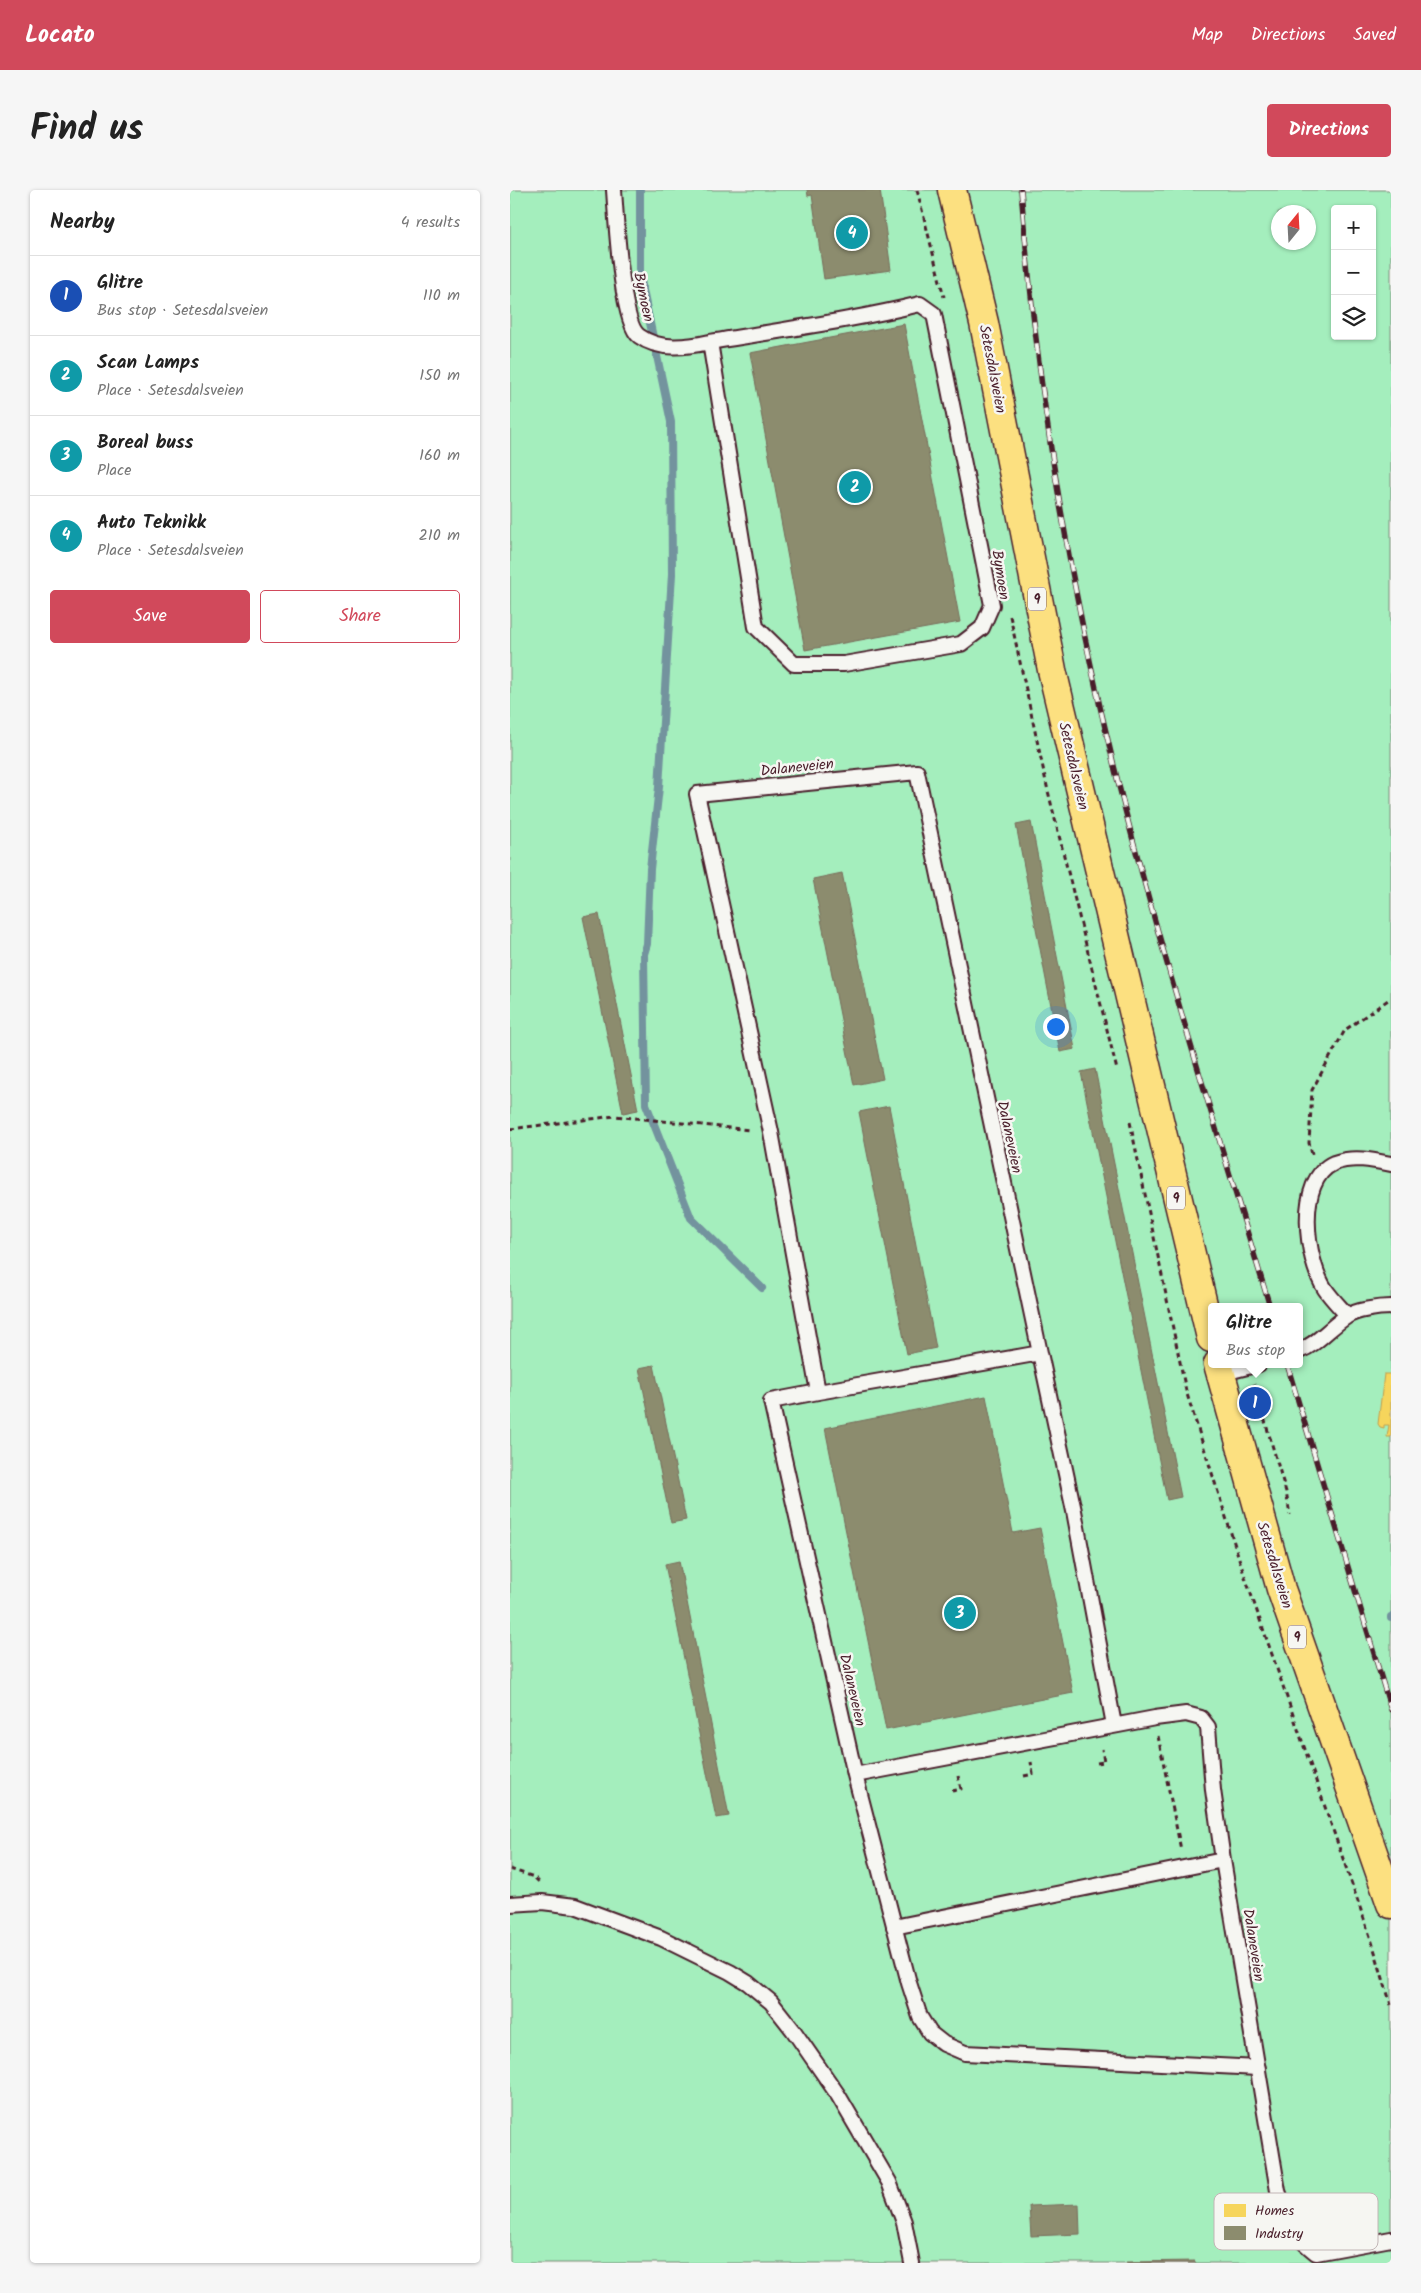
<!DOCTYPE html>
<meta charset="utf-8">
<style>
:root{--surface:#fff;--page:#f6f6f6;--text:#222;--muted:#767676;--line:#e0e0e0;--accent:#d1495b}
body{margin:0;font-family:Kalam,sans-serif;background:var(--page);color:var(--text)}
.controls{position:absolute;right:15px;top:15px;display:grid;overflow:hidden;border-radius:5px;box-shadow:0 1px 4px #0004}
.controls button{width:45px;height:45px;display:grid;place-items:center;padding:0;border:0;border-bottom:1px solid var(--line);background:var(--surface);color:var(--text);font:25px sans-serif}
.compass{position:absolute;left:761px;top:15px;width:45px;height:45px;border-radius:50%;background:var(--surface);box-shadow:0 1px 4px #0004;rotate:18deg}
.you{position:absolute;left:545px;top:836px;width:18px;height:18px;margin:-12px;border:4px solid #fff;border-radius:50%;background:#1a73e8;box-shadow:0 0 0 8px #1a73e833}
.badge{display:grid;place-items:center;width:32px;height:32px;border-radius:50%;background:var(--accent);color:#fff;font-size:16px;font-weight:700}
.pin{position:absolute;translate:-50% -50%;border:2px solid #fff;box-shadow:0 1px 5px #0006}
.popup{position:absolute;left:698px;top:1113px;width:95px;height:65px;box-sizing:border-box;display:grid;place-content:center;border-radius:5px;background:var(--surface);filter:drop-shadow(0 1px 4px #0005);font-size:16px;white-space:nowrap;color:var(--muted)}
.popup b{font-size:19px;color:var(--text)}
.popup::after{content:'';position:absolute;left:50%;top:100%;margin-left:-10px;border:10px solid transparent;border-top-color:var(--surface)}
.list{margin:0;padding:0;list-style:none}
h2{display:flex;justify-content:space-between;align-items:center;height:65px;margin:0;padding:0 20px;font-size:21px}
h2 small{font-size:16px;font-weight:400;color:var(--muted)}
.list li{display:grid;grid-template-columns:32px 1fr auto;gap:15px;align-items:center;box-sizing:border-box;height:80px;padding:0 20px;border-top:1px solid var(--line)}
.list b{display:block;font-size:19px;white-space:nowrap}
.list p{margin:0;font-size:16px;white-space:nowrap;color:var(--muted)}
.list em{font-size:16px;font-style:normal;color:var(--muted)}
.actions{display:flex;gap:10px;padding:15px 20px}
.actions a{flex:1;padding:11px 0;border:1px solid var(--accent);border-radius:5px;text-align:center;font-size:18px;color:var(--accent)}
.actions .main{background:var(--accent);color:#fff}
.icon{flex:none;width:28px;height:28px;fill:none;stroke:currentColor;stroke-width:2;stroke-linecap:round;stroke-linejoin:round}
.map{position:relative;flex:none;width:881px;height:2073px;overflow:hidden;border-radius:5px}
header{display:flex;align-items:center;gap:30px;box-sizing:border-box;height:70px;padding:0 25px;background:var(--accent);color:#fff}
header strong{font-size:24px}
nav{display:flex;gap:28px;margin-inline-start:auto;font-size:18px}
.intro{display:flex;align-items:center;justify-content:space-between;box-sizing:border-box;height:120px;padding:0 30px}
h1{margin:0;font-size:35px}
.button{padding:12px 22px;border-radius:5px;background:var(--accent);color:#fff;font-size:18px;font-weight:700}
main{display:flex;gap:30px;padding:0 30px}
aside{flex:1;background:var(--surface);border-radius:5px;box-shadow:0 1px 4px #0004}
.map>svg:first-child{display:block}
</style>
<header>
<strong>Locato</strong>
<nav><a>Map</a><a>Directions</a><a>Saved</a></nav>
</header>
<div class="intro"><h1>Find us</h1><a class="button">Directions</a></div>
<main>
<aside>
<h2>Nearby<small>4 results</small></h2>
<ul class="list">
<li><span class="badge" style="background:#1a4fb4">1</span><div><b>Glitre</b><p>Bus stop · Setesdalsveien</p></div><em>110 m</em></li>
<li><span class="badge" style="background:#0f9aa8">2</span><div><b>Scan Lamps</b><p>Place · Setesdalsveien</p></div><em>150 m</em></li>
<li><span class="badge" style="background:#0f9aa8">3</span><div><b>Boreal buss</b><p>Place</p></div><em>160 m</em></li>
<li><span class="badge" style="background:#0f9aa8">4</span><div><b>Auto Teknikk</b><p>Place · Setesdalsveien</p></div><em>210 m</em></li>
</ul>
<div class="actions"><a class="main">Save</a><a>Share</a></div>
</aside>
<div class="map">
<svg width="881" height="2073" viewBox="0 0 881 2073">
<rect width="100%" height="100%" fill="#f6f6f2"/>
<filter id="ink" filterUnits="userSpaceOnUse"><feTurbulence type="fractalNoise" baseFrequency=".02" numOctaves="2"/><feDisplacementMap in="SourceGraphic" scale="10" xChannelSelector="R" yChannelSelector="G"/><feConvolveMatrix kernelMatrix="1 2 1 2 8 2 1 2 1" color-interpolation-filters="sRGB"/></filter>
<g filter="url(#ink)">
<path fill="#a4eebd" stroke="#778674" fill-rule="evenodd" d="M0,0H881V2073H0ZM825,19H862V146H825ZM768,22H798V52H768ZM701,1117H789V1174H701Z"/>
<path fill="#f6d55c" stroke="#c29e4d" d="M874,1184H881V1247H877L879,1235H874V1238L870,1237L868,1234Z"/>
<path fill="#8c8c6e" stroke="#786b5a" d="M297,0H370L381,80L314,89L302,5L298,6Z
M394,134L450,432L295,460L240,163Z
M521,632L565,859L550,862L506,635Z
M332,683L373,889L344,895L303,689Z
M89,724L128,920L113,923L73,727Z
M585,879L671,1307L657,1310L571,882Z
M379,916L426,1158L397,1164L349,922Z
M144,1175L176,1330L161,1333L129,1178Z
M476,1206L503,1343L530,1338L563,1503L376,1540L315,1238Z
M169,1371L219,1626L206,1628L155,1374Z
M569,2014L570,2044L521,2046L519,2016Z
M685,2071V2073H616V2072Z"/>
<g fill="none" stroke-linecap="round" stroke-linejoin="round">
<path stroke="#73939e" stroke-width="8" d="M130,0V86L161,232L162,384L149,597L140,679L137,754L134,764L136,914L181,1028L252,1098
M881,1427V1428"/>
<defs>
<path id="service" d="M104,0C106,26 111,133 129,146C149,161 177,157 200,152C270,140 341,131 410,114L424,124L482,415L472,438L451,454L334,474H284L246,437L200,152
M837,1125C830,1117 821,1108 815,1099C796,1070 785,990 824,973C843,966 862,970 881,974
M789,1161C808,1154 819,1138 836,1127C845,1120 869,1117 881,1117
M530,1163L407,582L187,604L261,942L308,1202L261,1211L345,1585L399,1793L410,1827L420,1843L434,1854L455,1863L748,1878
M710,1184L749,1174
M308,1202L530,1163L564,1321L604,1535
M345,1585L645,1528L676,1524L691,1528L698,1537L703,1600L713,1670L768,2001C779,2032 779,2042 806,2063L881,2049
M0,1714L32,1712L65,1716L151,1748L220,1782L238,1793L261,1812L283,1840L328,1905L379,1992L394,2032L402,2073
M384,1737L713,1670"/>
<path id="trunk" d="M442,0L474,133L542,480L701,1148
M708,1174L771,1399L881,1714"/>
</defs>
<use href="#service" stroke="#4a1f2b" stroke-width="18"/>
<use href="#trunk" stroke="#4a1f2b" stroke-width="31"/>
<path stroke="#4a1f2b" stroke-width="3" stroke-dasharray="5 4" stroke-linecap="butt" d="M407,0L434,107
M500,426L538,601L607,880
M620,932L676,1201L733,1381L862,1752L881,1815
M0,939L105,926L240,940
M802,964L799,953L802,900L835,840L881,808
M744,1194L776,1302L780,1325
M648,1546L671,1660
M587,1573L594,1572L592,1559
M514,1586L523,1584L521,1572
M442,1601L451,1599L448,1586
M0,1679L24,1687L29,1692"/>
<use href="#service" stroke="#f6f6f2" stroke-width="14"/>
<use href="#trunk" stroke="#fce080" stroke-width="28"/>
<defs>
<path id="rail" d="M511,0C527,201 560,401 609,596C653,771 708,944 760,1117
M777,1174L881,1520"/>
</defs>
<use href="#rail" stroke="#4a1f2b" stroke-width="5.5"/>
<use href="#rail" stroke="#f6f6f2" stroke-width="4" stroke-dasharray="11" stroke-linecap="butt"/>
</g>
</g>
<g text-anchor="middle" stroke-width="5" stroke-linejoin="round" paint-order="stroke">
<g fill="#f6f6f2" stroke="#7e6067" stroke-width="1">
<rect x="518" y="397.5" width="18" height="23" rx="4"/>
<rect x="657" y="996.5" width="18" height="23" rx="4"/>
<rect x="778" y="1435.5" width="18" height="23" rx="4"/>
</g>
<g font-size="14" font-weight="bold" fill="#4a1f2b">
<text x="527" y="414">9</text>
<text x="666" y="1013">9</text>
<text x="787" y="1452">9</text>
</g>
<g font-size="15" fill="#4a1f2b" stroke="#f6f6f2">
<text transform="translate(134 107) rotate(78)" y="5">Bymoen</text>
<text transform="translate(483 179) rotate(79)" y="5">Setesdalsveien</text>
<text transform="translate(491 385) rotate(81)" y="5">Bymoen</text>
<text transform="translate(564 576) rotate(77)" y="5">Setesdalsveien</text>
<text transform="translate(287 577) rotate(-6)" y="5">Dalaneveien</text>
<text transform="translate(500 947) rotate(78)" y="5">Dalaneveien</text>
<text transform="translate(765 1375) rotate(73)" y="5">Setesdalsveien</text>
<text transform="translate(343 1500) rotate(77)" y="5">Dalaneveien</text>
<text transform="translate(744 1755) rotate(81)" y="5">Dalaneveien</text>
</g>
</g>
<rect x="704" y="2003" width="164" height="57" rx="8" fill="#f6f6f2" stroke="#c2b6b6" stroke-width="1"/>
<rect x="714" y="2014" width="22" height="13" fill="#f6d55c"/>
<rect x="714" y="2036" width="22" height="14" fill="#8c8c6e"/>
<g font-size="14" fill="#4a1f2b">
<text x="745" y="2025">Homes</text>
<text x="745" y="2048">Industry</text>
</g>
</svg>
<div class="controls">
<button>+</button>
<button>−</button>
<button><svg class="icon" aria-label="layers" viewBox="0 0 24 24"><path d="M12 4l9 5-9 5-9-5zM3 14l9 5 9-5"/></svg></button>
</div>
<svg class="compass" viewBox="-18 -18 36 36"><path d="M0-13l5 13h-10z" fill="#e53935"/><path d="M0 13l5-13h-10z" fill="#767676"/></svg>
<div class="you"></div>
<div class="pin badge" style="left:745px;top:1213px;background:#1a4fb4">1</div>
<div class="popup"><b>Glitre</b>Bus stop</div>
<div class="pin badge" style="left:345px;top:297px;background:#0f9aa8">2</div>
<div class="pin badge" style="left:450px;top:1423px;background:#0f9aa8">3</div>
<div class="pin badge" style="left:342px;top:43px;background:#0f9aa8">4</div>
</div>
</main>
